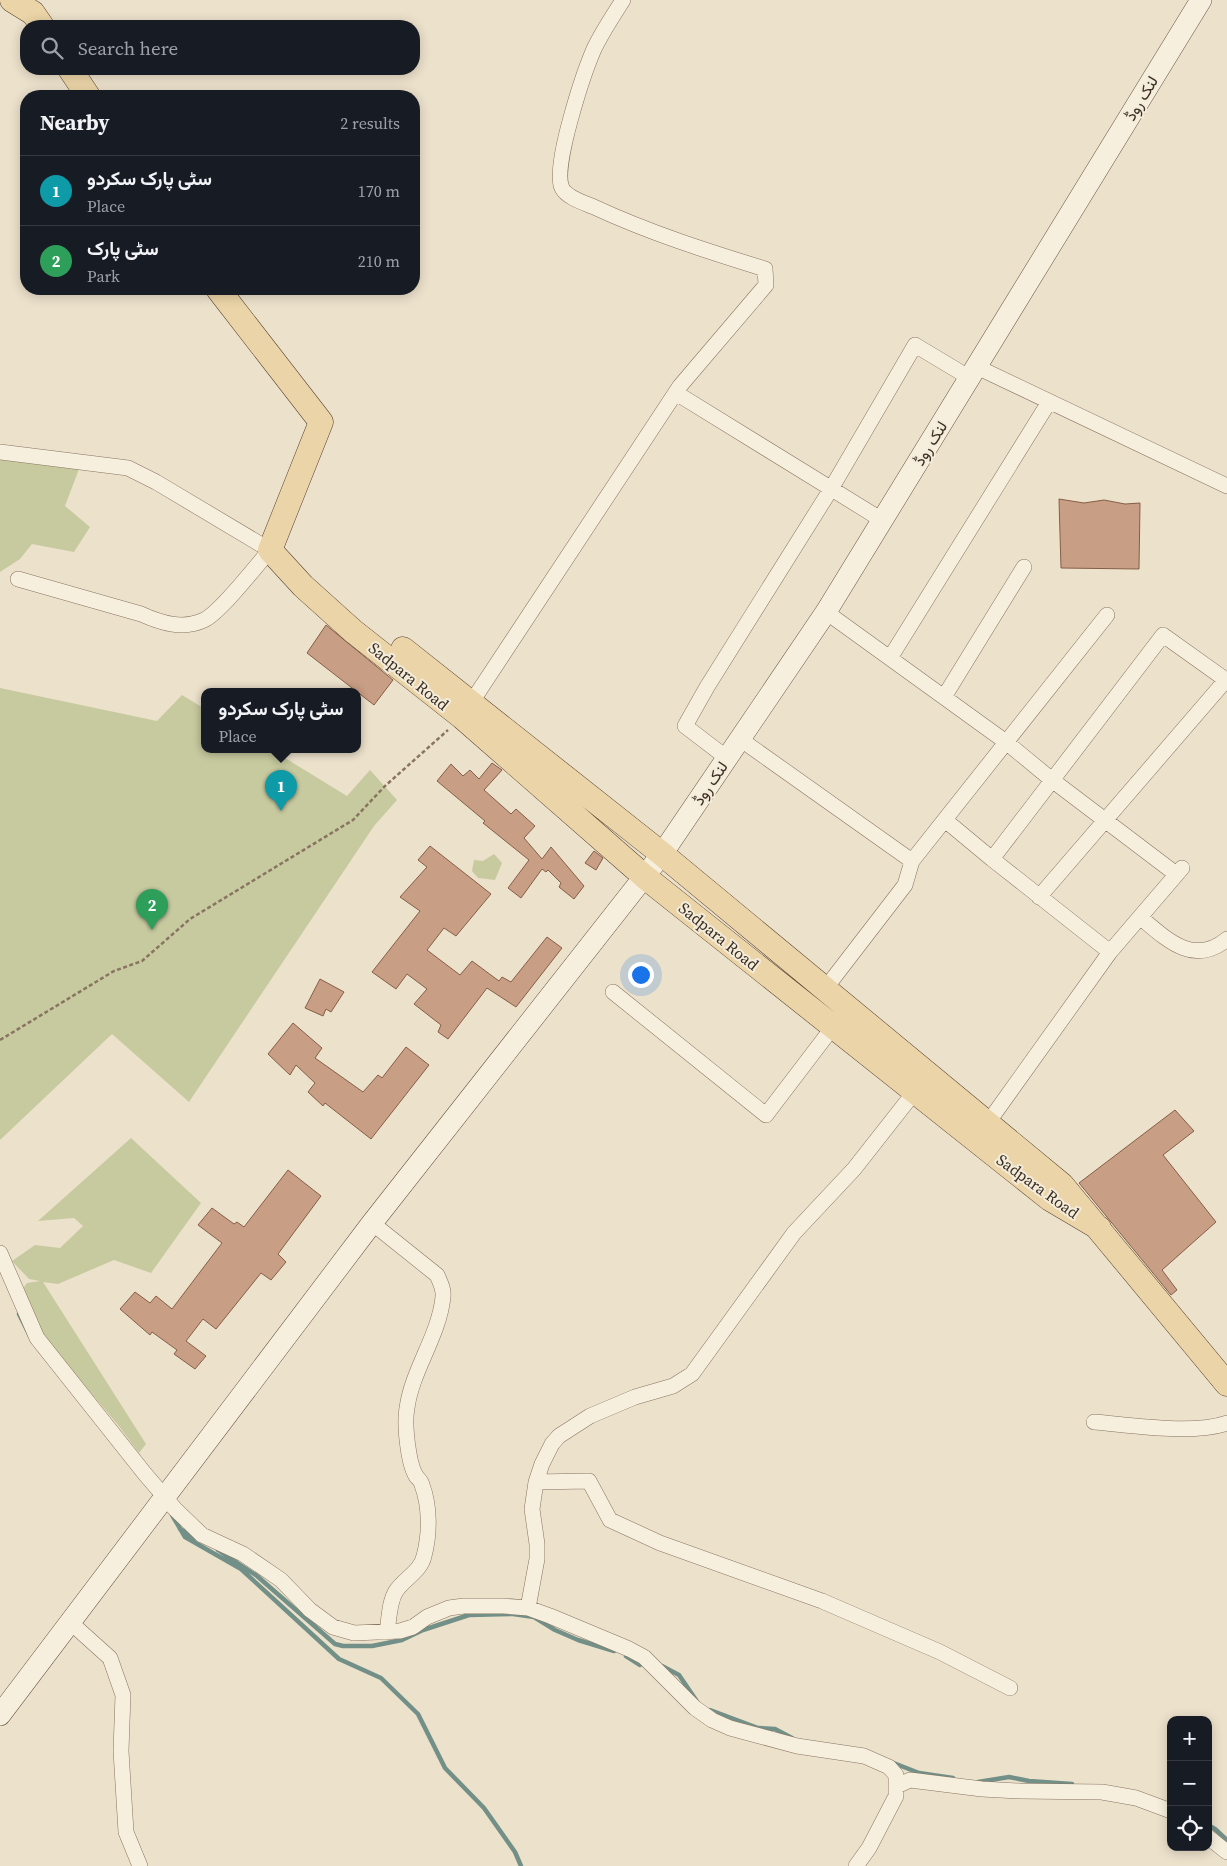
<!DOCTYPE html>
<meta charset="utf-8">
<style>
:root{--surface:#171b24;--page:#242831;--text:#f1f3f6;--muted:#9ea1a6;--line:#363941;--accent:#b45309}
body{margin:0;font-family:"Source Serif 4",Vazirmatn,serif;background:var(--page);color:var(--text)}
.controls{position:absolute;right:15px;bottom:15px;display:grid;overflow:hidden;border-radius:10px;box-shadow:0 2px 12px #0003}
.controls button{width:45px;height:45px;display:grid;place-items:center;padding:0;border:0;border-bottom:1px solid var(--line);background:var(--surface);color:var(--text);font:25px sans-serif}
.you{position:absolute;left:640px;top:974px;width:18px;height:18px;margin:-12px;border:4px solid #fff;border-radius:50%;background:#1a73e8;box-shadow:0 0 0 8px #1a73e833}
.badge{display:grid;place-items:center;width:32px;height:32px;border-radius:50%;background:var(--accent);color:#fff;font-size:16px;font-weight:700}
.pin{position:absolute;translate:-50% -41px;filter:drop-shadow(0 1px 2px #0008)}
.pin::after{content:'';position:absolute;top:26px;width:18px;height:15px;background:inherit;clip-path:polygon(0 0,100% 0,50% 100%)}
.popup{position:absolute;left:201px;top:688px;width:160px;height:65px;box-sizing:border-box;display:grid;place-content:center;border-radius:10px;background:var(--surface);filter:drop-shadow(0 1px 4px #0005);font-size:16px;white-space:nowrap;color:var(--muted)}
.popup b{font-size:19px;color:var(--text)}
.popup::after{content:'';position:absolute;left:50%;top:100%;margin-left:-10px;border:10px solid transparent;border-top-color:var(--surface)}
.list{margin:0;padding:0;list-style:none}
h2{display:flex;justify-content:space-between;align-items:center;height:65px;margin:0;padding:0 20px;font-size:21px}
h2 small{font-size:16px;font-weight:400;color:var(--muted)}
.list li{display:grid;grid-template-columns:32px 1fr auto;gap:15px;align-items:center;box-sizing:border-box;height:70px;padding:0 20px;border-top:1px solid var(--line)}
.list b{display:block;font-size:19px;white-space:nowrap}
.list p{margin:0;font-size:16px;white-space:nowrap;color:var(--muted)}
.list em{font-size:16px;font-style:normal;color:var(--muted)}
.icon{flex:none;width:28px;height:28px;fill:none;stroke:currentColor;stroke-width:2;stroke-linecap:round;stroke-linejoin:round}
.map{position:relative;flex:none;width:1227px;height:1866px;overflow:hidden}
.search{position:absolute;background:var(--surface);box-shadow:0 2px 12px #0003;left:20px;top:20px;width:400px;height:55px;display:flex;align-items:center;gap:12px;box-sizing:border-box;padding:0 18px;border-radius:20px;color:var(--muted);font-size:19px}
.panel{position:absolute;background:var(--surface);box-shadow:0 2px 12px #0003;left:20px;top:90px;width:400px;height:205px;border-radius:20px}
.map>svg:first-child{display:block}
</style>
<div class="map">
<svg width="1227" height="1866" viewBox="0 0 1227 1866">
<rect width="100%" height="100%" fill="#ece1cb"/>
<path fill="#c7ca9f" d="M0,459L79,469L65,506L90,527L74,552L32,544L20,559L0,572Z
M0,688L157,721L182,695L205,709V750H272L347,796L370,770L397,800L374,826L189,1102L112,1034L0,1140Z
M494,854L502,863L495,880L478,878L472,871L474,860L483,861Z
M131,1138L201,1203L151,1273L114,1260L58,1284L43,1282L146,1444L139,1453L118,1425L43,1336L22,1290L27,1283L40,1281L29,1279L12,1261L35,1245L60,1248L83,1226L74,1218L38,1221Z"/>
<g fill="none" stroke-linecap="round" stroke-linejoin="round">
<path stroke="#729087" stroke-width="4.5" d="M19,1314L30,1336
M172,1515L185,1537L241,1569L339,1659L381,1678L418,1714L445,1768L484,1808L515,1852L521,1866
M180,1529L196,1538
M218,1550L257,1576L335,1644L343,1646H372L402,1640L423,1630L469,1615L513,1614L534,1617L555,1630L578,1640L614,1651
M626,1656L640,1665
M662,1666L679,1675L696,1700
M710,1710L758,1728L775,1729L792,1738
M891,1762L919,1773L953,1778
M978,1782L1009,1777L1029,1781L1072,1784
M1208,1825L1215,1829L1227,1840"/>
</g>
<path fill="#c89e84" stroke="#865e48" d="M1059,499L1084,503L1104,500L1125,504L1140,503L1139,569L1061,568Z
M326,625L393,680L374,705L307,653Z
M492,763L502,770L484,790L511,814L516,809L535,826L524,838L542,859L551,847L584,886L574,899L559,887L561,883L548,870L546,872L542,869L521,898L508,888L529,860L483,823L485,821L437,781L451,764L463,776L470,770L479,779Z
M430,846L491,894L456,936L444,928L427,950L460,975L472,961L499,981L502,977L511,982L547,937L562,948L516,1007L487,988L448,1039L438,1032L441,1025L414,1004L427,989L407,974L396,989L372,972L420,911L400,897L427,867L418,860Z
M594,851L603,858L596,870L585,863Z
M320,979L344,992L331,1012L326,1009L323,1016L305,1008Z
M293,1023L322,1048L315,1058L363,1092L378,1075L382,1078L406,1047L429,1065L371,1139L325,1103L323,1106L308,1092L315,1083L296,1065L290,1075L268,1054Z
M1175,1110L1194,1131L1163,1155L1216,1222L1162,1270L1177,1290L1171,1295L1079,1183Z
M288,1170L321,1196L278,1254L286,1262L271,1280L261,1273L216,1329L203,1319L186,1341L206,1356L195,1369L174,1354L177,1350L152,1332L150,1335L120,1309L135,1292L150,1303L156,1296L172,1309L222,1243L198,1225L212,1208L234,1224L237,1222L244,1227Z"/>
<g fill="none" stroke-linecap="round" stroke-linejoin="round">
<defs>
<path id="minor" d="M977,367L1227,486
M676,393L882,520
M0,452L128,468L156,482L270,550C257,565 220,613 204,620C183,630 161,623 141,614L18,579
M826,612L1006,742L1052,780L1176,874
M890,658L1049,402
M944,697L1024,567
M471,703L680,386L766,285L765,269C707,251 650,233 594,207C585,203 567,198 562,188C552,167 584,72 594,49C602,32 613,16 623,0
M740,739L912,861L1107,615
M727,758L685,726L707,687L831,489L915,345L970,378
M945,820L992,859L1110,952
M992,859L1163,635L1226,680L1039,897
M1140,917C1166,939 1194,967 1227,939
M825,989L905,885L912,861
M613,992L766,1115L833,1027
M987,1124L1110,952L1182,868
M372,1223L437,1275C440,1282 444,1289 443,1297C439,1336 412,1370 407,1408C404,1423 408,1463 416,1476C418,1479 421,1480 422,1485C430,1506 430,1534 424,1556C421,1571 404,1579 396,1591C389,1602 389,1620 387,1632
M0,1253L37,1338L145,1474L175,1509L202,1535L243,1554L281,1580L310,1610L333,1627L354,1633L400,1631L413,1627L427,1617L449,1608L464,1606H503L528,1608L550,1616L629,1649L644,1657L695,1708L712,1720L730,1728L797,1746L864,1756L889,1767L896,1775V1796L869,1848L856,1866
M1094,1422C1131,1425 1193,1435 1227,1423
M536,1482L589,1481L610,1520L660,1543L822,1601L940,1652L1010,1688
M528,1608L537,1559V1544L532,1509L536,1482L542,1464L552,1444L559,1436L590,1416L635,1397L673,1386L692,1374L794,1233L854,1169L920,1085
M70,1622L110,1658L123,1695L121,1751L126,1832L140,1866
M897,1786L910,1780L982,1789L1020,1791L1102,1792L1136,1798L1171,1811
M1208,1837L1227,1852"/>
<path id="secondary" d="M0,1715L372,1223L662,854L826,612L1201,0"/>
<path id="primary" d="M12,0L33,13L42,26
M70,69L88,96
M218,289L321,422L270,550L303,586L353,631L462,717L645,877L1050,1199L1099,1228
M403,649L662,854L1062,1185L1227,1384"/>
</defs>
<use href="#minor" stroke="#887460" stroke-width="16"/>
<use href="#secondary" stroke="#6b5543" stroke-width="22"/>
<use href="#primary" stroke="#574334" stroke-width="25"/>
<path stroke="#887460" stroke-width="2.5" stroke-dasharray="4 2.5" stroke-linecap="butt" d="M0,1040L114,971L142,961L190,919L353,820L385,786L448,730"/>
<use href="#minor" stroke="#f7efde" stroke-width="15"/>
<use href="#secondary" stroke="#f7efde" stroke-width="21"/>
<use href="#primary" stroke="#ebd4a7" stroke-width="24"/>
</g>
<g text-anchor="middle" stroke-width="4" stroke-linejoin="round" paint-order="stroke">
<g font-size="16" fill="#3a2d22" stroke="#f4ecdb">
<text transform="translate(1141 98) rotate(-59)" y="6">لنک روڈ</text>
<text transform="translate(930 443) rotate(-58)" y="6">لنک روڈ</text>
<text transform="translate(409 676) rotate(39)" y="6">Sadpara Road</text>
<text transform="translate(710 783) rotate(-56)" y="6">لنک روڈ</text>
<text transform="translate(719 936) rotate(39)" y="6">Sadpara Road</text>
<text transform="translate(1038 1186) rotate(36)" y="6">Sadpara Road</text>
</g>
</g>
</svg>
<div class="controls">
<button>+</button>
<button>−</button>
<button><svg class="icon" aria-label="locate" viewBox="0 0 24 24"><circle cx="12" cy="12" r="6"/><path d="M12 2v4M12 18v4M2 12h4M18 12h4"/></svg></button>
</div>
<div class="you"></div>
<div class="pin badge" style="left:281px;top:811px;background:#0f9aa8">1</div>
<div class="popup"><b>سٹی پارک سکردو</b>Place</div>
<div class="pin badge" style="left:152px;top:930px;background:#2e9e5b">2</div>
<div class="search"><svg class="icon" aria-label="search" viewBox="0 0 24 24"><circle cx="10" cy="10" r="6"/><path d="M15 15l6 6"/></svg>Search here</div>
<section class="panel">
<h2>Nearby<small>2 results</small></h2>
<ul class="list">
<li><span class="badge" style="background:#0f9aa8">1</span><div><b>سٹی پارک سکردو</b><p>Place</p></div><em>170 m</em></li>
<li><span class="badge" style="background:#2e9e5b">2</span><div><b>سٹی پارک</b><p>Park</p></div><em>210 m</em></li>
</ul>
</section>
</div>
